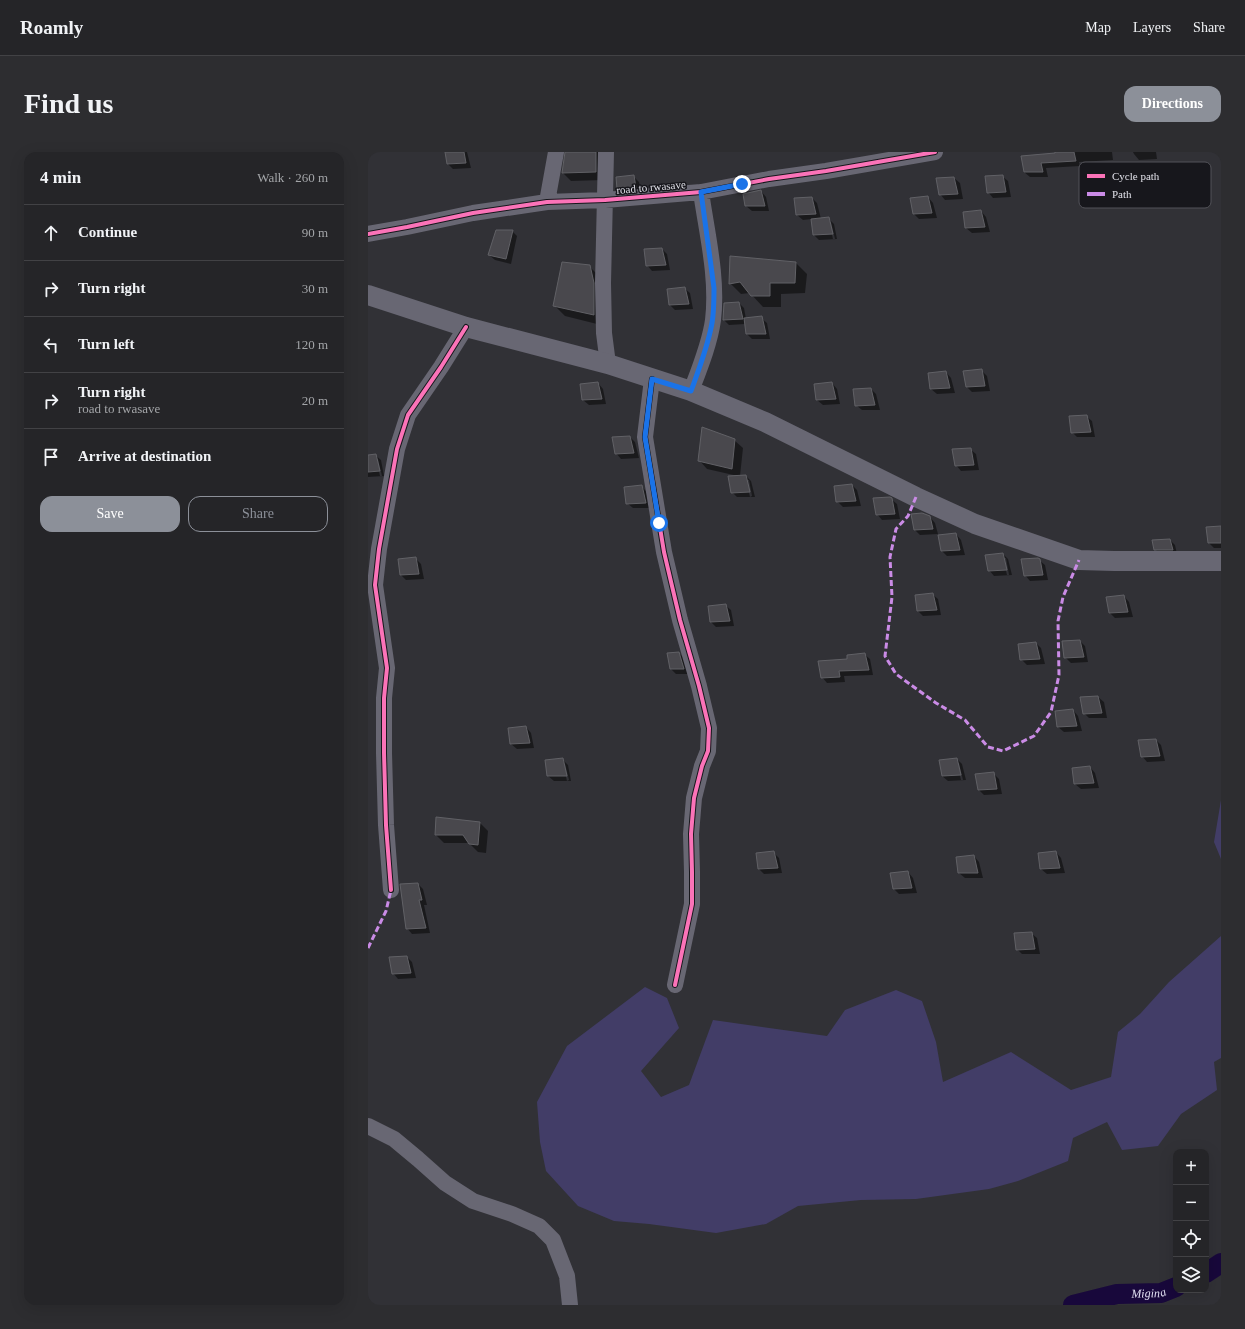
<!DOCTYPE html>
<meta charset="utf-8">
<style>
:root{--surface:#252528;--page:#2d2d30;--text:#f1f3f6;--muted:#a3a5a8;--line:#424245;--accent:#8c9099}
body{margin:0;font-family:Georgia,serif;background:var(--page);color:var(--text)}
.controls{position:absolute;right:12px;bottom:12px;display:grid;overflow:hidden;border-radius:8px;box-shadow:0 4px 16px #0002}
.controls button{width:36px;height:36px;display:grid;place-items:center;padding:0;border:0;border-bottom:1px solid var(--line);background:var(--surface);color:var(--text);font:20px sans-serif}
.stop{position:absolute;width:12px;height:12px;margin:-9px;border:3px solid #1a73e8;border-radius:50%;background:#fff}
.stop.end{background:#1a73e8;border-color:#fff;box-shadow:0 1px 4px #0008}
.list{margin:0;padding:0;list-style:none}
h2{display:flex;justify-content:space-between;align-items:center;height:52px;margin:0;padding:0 16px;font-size:17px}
h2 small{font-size:13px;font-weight:400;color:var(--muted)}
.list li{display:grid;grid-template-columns:26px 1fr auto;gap:12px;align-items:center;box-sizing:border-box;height:56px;padding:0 16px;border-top:1px solid var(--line)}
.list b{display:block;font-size:15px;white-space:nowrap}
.list p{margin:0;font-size:13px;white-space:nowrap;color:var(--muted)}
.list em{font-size:13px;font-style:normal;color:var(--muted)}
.actions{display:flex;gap:8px;padding:12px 16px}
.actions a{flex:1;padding:9px 0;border:1px solid var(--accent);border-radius:12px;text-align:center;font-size:14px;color:var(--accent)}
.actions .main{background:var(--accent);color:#fff}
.icon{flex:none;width:22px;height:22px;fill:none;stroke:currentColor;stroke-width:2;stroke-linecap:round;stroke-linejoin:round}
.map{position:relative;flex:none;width:853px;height:1153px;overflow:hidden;border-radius:12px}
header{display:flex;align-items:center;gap:24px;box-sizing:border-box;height:56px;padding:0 20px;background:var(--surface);border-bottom:1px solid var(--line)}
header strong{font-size:19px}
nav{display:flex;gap:22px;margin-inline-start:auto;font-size:14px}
.intro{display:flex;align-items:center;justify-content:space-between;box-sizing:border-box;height:96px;padding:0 24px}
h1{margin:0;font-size:28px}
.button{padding:10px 18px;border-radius:12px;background:var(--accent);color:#fff;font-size:14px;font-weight:700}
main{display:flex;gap:24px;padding:0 24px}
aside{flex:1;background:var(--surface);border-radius:12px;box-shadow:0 4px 16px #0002}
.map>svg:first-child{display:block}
</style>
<header>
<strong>Roamly</strong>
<nav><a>Map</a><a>Layers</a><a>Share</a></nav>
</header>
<div class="intro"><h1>Find us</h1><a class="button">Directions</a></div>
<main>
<aside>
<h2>4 min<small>Walk · 260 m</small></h2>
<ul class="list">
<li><svg class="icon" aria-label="ahead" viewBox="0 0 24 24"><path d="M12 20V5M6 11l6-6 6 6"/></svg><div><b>Continue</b></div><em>90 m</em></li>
<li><svg class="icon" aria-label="right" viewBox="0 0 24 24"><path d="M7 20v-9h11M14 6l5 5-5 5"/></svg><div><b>Turn right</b></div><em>30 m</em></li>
<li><svg class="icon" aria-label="left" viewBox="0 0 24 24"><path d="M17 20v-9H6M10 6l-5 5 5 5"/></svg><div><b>Turn left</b></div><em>120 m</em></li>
<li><svg class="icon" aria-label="right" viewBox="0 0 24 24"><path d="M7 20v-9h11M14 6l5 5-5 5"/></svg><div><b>Turn right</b><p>road to rwasave</p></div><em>20 m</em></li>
<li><svg class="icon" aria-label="arrive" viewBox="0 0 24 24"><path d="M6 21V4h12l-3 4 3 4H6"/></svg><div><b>Arrive at destination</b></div></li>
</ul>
<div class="actions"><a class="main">Save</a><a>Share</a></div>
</aside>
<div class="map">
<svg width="853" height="1153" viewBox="0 0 853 1153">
<rect width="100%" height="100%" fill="#313136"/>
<path fill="#423d67" d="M853,648V707L846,690Z
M853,784V906L846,910L849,938L813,962L790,994L754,998L739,970L705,986L700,1009L650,1029L621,1037L548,1047L493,1048L430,1054L398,1072L348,1081L281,1072L246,1069L210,1054L178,1019L172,990L169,950L199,894L277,835L299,846L311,876L273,919L293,945L321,933L345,868L459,884L477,858L528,838L554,849L568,890L575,930L643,900L703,938L743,925L750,880L772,862L801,830Z"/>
<path fill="#0007" fill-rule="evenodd" d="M78,0H99L103,16L85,17L80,12Z
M198,0H240L236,28L203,29L195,21Z
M688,0H744L745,8L711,10L712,14L678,16L680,25H662L656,20L688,2Z
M765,0H788L789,7L771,8L766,2Z
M265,24L271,30L273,41L256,42L250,37L249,26Z
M634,24L640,29L643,45L625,46L620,40Z
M586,26L592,31L595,47L577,48L572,42Z
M393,39L398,45L401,59H384L378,54L377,42Z
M560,45L565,51L569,66L551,67L546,62Z
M444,46L449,51L453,67L460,66L466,72L469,87L451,88L446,83L444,67L435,68L429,63ZM461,70H463L467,87H465Z
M613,59L618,65L622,80L604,81L598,76Z
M144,79L149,84L143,112L127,108L121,103Z
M294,97L299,102L302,118L284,119L279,113Z
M428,111L439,122L437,141L413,142V155H395L382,141L373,142L362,131Z
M221,114L232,125L237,174L197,164L186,153Z
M316,136L322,141L325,157L307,158L302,153Z
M371,151L376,156L378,167L393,166L399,171L402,187H384L379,182L377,172L361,173L356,168Z
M613,218L619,224L622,239L604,240L599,235Z
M578,220L583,226L587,241L569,242L563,237Z
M230,231L235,237L238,252L221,253L215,248Z
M464,231L469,237L472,252L455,253L449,248Z
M503,237L508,242L512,258H494L488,253Z
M718,264L724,269L727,285H709L704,280Z
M262,285L267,290L271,306L253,307L248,301Z
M366,288L375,296L372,324H378L383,329L387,345H369L364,340L370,324L339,317L331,308ZM378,328H381L384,344L382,345Z
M602,297L608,302L611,318L593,319L588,313Z
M7,303L13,308L16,324L0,325V304ZM8,307H10L14,324H12Z
M484,333L489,338L493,354L475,355L469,349Z
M274,335L279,340L282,356H265L259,351Z
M523,347L529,352L532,367L514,368L509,362Z
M562,365L567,371L570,382L552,383L547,378Z
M853,375V396H846L841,391Z
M588,382L593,388L597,403L579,404L574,399Z
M802,388L807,393L809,402H792L787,397Z
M635,402L640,407L644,423L626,424L621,418ZM635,406H638L641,423H639Z
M47,406L53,412L56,427L38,428L33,423Z
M671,408L677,413L680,428L662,429L657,423Z
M564,442L570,447L573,463L555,464L550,459Z
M756,444L761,450L765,465L747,466L742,461Z
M357,453L363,458L366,474L348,475L343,470Z
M712,489L717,494L720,510L703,511L697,505Z
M668,491L673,496L677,512L659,513L653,507Z
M311,501L316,506L321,522H308L303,517Z
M496,502L502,507L505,523L476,524L477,530L459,531L454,525L481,508Z
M730,545L736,550L739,566H721L716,561Z
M705,558L710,564L714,579L696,580L690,575Z
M158,575L163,581L166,596L149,597L143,592L141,577Z
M788,588L793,593L797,609L779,610L774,604Z
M589,607L594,612L598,628L580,629L574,624ZM589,611H591L595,628H593Z
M195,608L200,613L203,629H186L180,624ZM195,612H197L201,628L199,629Z
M722,615L727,621L731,636L713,637L707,632Z
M625,621L631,627L634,642L616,643L611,638Z
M69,666L112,671L120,679L118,701L110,700L101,691H76L68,683Z
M405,700L411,706L414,721L396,722L391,717Z
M688,700L693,706L697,721L679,722L673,717Z
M606,704L611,710L615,726H597L591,721Z
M540,720L545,726L549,741L531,742L526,737Z
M50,732L55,737L59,753H56L62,781L44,782L39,776Z
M663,781L669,786L672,802H654L649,797Z
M39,805L44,810L48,826L30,827L25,821Z"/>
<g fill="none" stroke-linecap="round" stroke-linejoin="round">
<g stroke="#18083b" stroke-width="20">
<path d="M838,1121L853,1111"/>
<path id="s1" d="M705,1153L749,1142L793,1141L808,1135"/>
</g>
</g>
<path fill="#49484d" stroke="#616166" d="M77,0H96L98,11L79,12Z
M197,0H228V20L194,21Z
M687,0H706L708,9L673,11L675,20H656L653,4L687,1Z
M266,23L268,36L249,37L248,25Z
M635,23L638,40L619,41L617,24Z
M586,25L590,42L571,43L568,26Z
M393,38L397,54H377L375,42Z
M560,44L564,61L545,62L542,46Z
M444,45L448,62L428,63L426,46Z
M613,58L617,75L597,76L595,60Z
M461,65L465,82L445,83L443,67Z
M128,78H145L138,107L120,103Z
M294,96L298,113L278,114L276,97Z
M362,104L428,110L427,131H402V144H383L372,130L361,132Z
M194,110L222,113L226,131V163L185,154Z
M317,135L321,152L301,153L299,137Z
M371,150L375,167L355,168L356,151Z
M394,164L398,182H378L376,166Z
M614,217L617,234L598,235L595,219Z
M578,219L582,236L562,237L560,221Z
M230,230L234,247L214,248L212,232Z
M464,230L468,247L448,248L446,232Z
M503,236L507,253L487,254L485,237Z
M719,263L723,280L703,281L701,264Z
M334,275L367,287L364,317L330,309Z
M262,284L266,301L247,302L244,285Z
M603,296L606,313L587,314L584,297Z
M8,302L12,319L0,320V303Z
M378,323L382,340L363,341L360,324Z
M484,332L488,349L468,350L466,334Z
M274,333L278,351L258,352L256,335Z
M522,345L524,346L527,362L508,363L505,346Z
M554,361L562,364L565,377L546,378L543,362Z
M853,374V391H840L838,375Z
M588,381L592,398L573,399L570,383Z
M802,387L805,398H786L784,388Z
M635,401L639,418L620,419L617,403Z
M48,405L51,422L32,423L30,407Z
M670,406L672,407L675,423L656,424L653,407Z
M565,441L569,458L549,459L547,443Z
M756,443L760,460L741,461L738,445Z
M358,452L362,469L342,470L340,454Z
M712,488L716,505L696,506L694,489Z
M668,490L672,507L652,508L650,492Z
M311,500L316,517H302L299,501Z
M497,501L501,518L471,519L472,525L453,526L450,509L479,507V503Z
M730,544L734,561L715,562L712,545Z
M705,557L709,574L689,575L687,559Z
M158,574L162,591L142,592L140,576Z
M788,587L792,604L773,605L770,588Z
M195,606L199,624H179L177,608Z
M589,606L593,623L574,624L571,608Z
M722,614L726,631L706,632L704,616Z
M626,620L629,637L610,638L607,622Z
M68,665L112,670L110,693L101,692L95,683H67Z
M406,699L410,716L390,717L388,701Z
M688,699L692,716L672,717L670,701Z
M606,703L610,721H590L588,705Z
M540,719L544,736L525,737L522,721Z
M50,731L54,748H51L58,776L38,777L32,732Z
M664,780L667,797L648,798L646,781Z
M39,804L43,821L24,822L21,805Z"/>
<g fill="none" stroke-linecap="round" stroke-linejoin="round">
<path stroke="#686773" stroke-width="16" d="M238,0L235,131L236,181L240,212
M179,50L188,0
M0,82L39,75L105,61L179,50L237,48L333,40L401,27L458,19L567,0
M284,227L277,285L296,400L312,468L331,534L341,576L340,599L334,614L326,646L323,682L324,720V752L307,833
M323,239C331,218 342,191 345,168C350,126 339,82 333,40
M23,738L18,673L16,601V546L19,516L7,433L11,397L29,297L40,263L73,215L98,175
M0,974L26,987L50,1007L77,1031L105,1049L144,1062L171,1074L185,1088L199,1124L202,1153"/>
<path stroke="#686773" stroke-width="20" d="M0,143L98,175L240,212L323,239L397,270L548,345L607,372L711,408L746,409H853"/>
<path stroke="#ca8be6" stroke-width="3" stroke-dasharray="6 3" stroke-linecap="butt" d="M548,345L540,364L528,377L522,405L524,445L517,504L528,522L568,551L597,568L620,595L635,599L666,584L683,560L691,523L690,469L695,445L711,408
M0,796L18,759L23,738"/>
<defs>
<path id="cycleway" d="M0,82L39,75L105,61L179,50L237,48L333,40L401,27L458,19L567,0
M284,227L277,285L296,400L312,468L331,534L341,576L340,599L334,614L326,646L323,682L324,720V752L307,833
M23,738L18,673L16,601V546L19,516L7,433L11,397L29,297L40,263L73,215L98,175"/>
</defs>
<use href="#cycleway" stroke="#17171c" stroke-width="6"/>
<use href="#cycleway" stroke="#fb73b8" stroke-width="4"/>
</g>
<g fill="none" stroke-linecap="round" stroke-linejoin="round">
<path stroke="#1a73e8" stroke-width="5" d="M291,371L277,285L284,227L323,239C331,217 340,194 344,171C346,160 346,148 346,136L333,40L374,32"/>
</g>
<g text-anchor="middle" stroke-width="3" stroke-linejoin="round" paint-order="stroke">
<g font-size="11" fill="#e0e0e8" stroke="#17171c">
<text transform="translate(283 35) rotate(-5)" y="4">road to rwasave</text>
</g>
<g font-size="12" font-style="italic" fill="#e1e0f2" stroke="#17171c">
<text dy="4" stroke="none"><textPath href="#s1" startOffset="77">Migina</textPath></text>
</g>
</g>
<rect x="711" y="10" width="132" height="46" rx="6" fill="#17171c" stroke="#535359" stroke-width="1"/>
<rect x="719" y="22" width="18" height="4" fill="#fb73b8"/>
<rect x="719" y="40" width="18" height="4" fill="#ca8be6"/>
<g font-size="11" fill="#e0e0e8">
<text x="744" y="28">Cycle path</text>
<text x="744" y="46">Path</text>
</g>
</svg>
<div class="controls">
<button>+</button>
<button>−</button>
<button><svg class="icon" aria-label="locate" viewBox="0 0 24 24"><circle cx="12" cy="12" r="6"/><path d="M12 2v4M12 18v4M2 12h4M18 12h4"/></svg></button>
<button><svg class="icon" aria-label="layers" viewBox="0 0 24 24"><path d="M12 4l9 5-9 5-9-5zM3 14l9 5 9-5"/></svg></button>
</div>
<div class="stop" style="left:291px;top:371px"></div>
<div class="stop end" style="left:374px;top:32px"></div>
</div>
</main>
